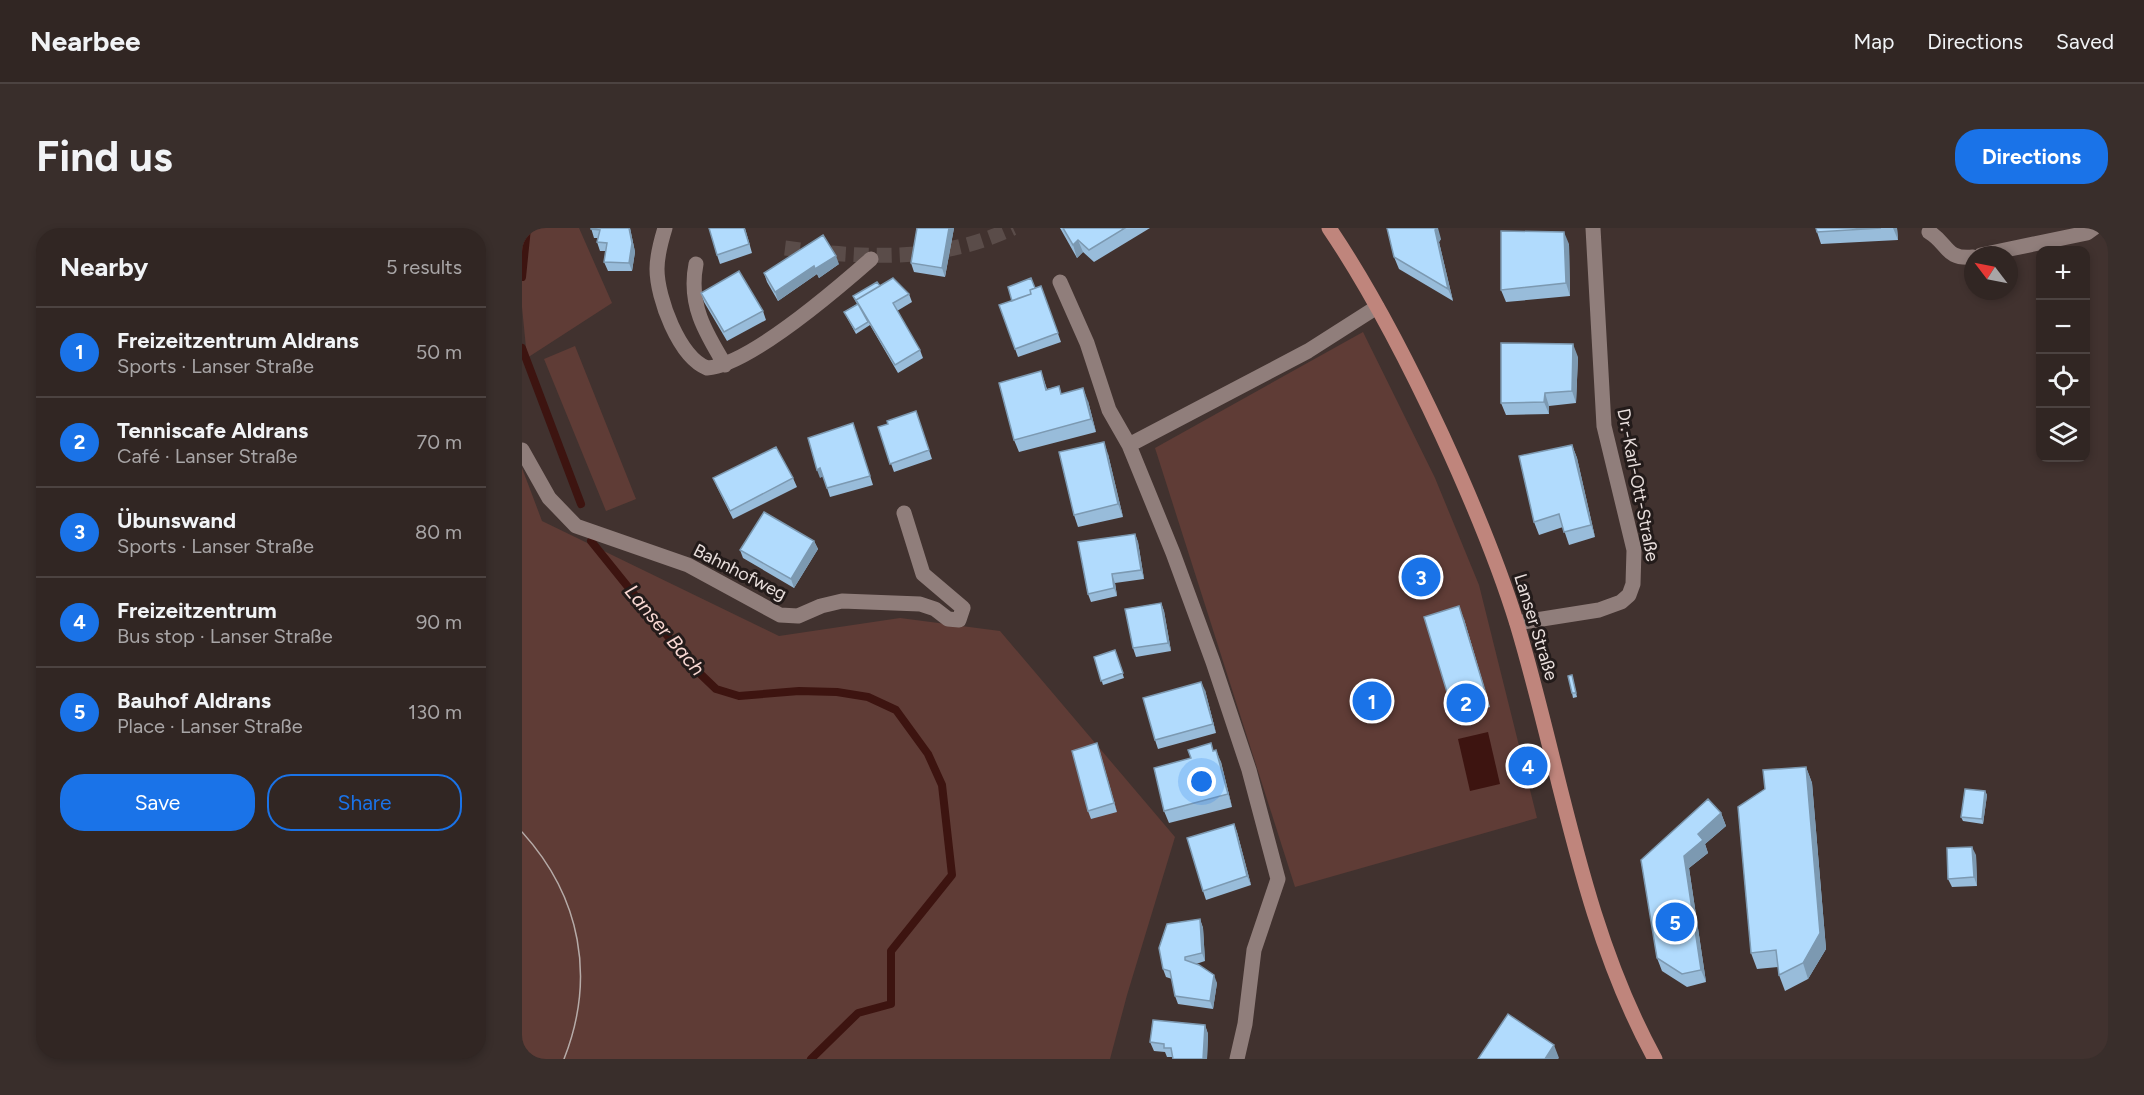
<!DOCTYPE html>
<meta charset="utf-8">
<style>
:root{--surface:#312623;--page:#392e2b;--text:#f1f3f6;--muted:#a8a5a6;--line:#4c4341;--accent:#1a73e8}
body{margin:0;font-family:Figtree,sans-serif;background:var(--page);color:var(--text)}
.controls{position:absolute;right:18px;top:18px;display:grid;overflow:hidden;border-radius:12px;box-shadow:0 3px 9px #0003}
.controls button{width:54px;height:54px;display:grid;place-items:center;padding:0;border:0;border-bottom:2px solid var(--line);background:var(--surface);color:var(--text);font:30px sans-serif}
.compass{position:absolute;left:1442px;top:18px;width:54px;height:54px;border-radius:50%;background:var(--surface);box-shadow:0 3px 9px #0003;rotate:302deg}
.you{position:absolute;left:680px;top:554px;width:21px;height:21px;margin:-15px;border:4px solid #fff;border-radius:50%;background:#1a73e8;box-shadow:0 0 0 9px #1a73e833}
.badge{display:grid;place-items:center;width:39px;height:39px;border-radius:50%;background:var(--accent);color:#fff;font-size:20px;font-weight:700}
.pin{position:absolute;translate:-50% -50%;border:3px solid #fff;box-shadow:0 2px 6px #0006}
.list{margin:0;padding:0;list-style:none}
h2{display:flex;justify-content:space-between;align-items:center;height:78px;margin:0;padding:0 24px;font-size:26px}
h2 small{font-size:20px;font-weight:400;color:var(--muted)}
.list li{display:grid;grid-template-columns:39px 1fr auto;gap:18px;align-items:center;box-sizing:border-box;height:90px;padding:0 24px;border-top:2px solid var(--line)}
.list b{display:block;font-size:22px;white-space:nowrap}
.list p{margin:0;font-size:20px;white-space:nowrap;color:var(--muted)}
.list em{font-size:20px;font-style:normal;color:var(--muted)}
.actions{display:flex;gap:12px;padding:18px 24px}
.actions a{flex:1;padding:14px 0;border:2px solid var(--accent);border-radius:24px;text-align:center;font-size:21px;color:var(--accent)}
.actions .main{background:var(--accent);color:#fff}
.icon{flex:none;width:33px;height:33px;fill:none;stroke:currentColor;stroke-width:2;stroke-linecap:round;stroke-linejoin:round}
.map{position:relative;flex:none;width:1586px;height:831px;overflow:hidden;border-radius:24px}
header{display:flex;align-items:center;gap:36px;box-sizing:border-box;height:84px;padding:0 30px;background:var(--surface);border-bottom:2px solid var(--line)}
header strong{font-size:28px}
nav{display:flex;gap:33px;margin-inline-start:auto;font-size:21px}
.intro{display:flex;align-items:center;justify-content:space-between;box-sizing:border-box;height:144px;padding:0 36px}
h1{margin:0;font-size:42px}
.button{padding:15px 27px;border-radius:24px;background:var(--accent);color:#fff;font-size:21px;font-weight:700}
main{display:flex;gap:36px;padding:0 36px}
aside{flex:1;background:var(--surface);border-radius:24px;box-shadow:0 3px 9px #0003}
.map>svg:first-child{display:block}
</style>
<header>
<strong>Nearbee</strong>
<nav><a>Map</a><a>Directions</a><a>Saved</a></nav>
</header>
<div class="intro"><h1>Find us</h1><a class="button">Directions</a></div>
<main>
<aside>
<h2>Nearby<small>5 results</small></h2>
<ul class="list">
<li><span class="badge">1</span><div><b>Freizeitzentrum Aldrans</b><p>Sports · Lanser Straße</p></div><em>50 m</em></li>
<li><span class="badge">2</span><div><b>Tenniscafe Aldrans</b><p>Café · Lanser Straße</p></div><em>70 m</em></li>
<li><span class="badge">3</span><div><b>Übunswand</b><p>Sports · Lanser Straße</p></div><em>80 m</em></li>
<li><span class="badge">4</span><div><b>Freizeitzentrum</b><p>Bus stop · Lanser Straße</p></div><em>90 m</em></li>
<li><span class="badge">5</span><div><b>Bauhof Aldrans</b><p>Place · Lanser Straße</p></div><em>130 m</em></li>
</ul>
<div class="actions"><a class="main">Save</a><a>Share</a></div>
</aside>
<div class="map">
<svg width="1586" height="831" viewBox="0 0 1586 831">
<rect width="100%" height="100%" fill="#41322f"/>
<path fill="#5f3c36" d="M0,0H57L90,75L5,130L0,79Z
M841,104L913,250L957,357L1015,590L773,659L633,220Z
M53,118L114,271L84,283L22,131Z
M0,240L20,293L257,408L378,390L478,403L653,609L605,767L588,831H0Z"/>
<path fill="#3d1410" d="M966,504L978,556L948,563L936,511Z"/>
<g fill="none" stroke-linecap="round" stroke-linejoin="round">
<path stroke="#3d1410" stroke-width="8" d="M0,49L5,0
M0,120L59,276
M69,313L169,437L194,461L217,468L277,463L315,464L346,469L374,482L406,526L420,557L430,647L369,723V776L336,785L289,831"/>
<path stroke="#5a4c49" stroke-width="15" stroke-dasharray="15 8" stroke-linecap="butt" d="M263,20C342,30 417,35 491,0"/>
<path stroke="#907e7b" stroke-width="15" d="M143,0C139,13 135,27 135,41C135,70 157,129 185,140C227,137 316,60 349,31
M1407,4C1426,15 1423,32 1451,29
M1459,27L1565,5L1572,0
M174,36C166,76 183,104 203,137
M538,54L565,115L587,182L607,217L651,325L691,434L727,542L756,651L732,722L723,796L715,831
M607,217L786,123L855,79
M0,222L27,270L54,298L166,337L258,387L276,388L299,378L320,373L398,376L413,381L426,391L437,392L441,380L401,346L382,285
M995,395L1077,382L1099,374L1107,367L1111,356L1112,322L1082,198L1071,0"/>
<path stroke="#bf857c" stroke-width="15" d="M807,0C851,65 887,136 920,207C948,268 975,331 995,396C1039,542 1059,696 1133,831"/>
<path stroke="#b6aba8" stroke-width="1.5" d="M0,604C59,669 74,750 42,831"/>
</g>
<path fill="#98bcda" d="M69,0H108L113,24L110,43H86L82,34L84,23H78L75,14L76,10H72Z
M223,0L230,25L198,36L195,27Z
M432,0L423,49L392,44L389,35Z
M538,0H628L572,34L561,24L555,30Z
M1294,0H1375L1376,12L1299,16L1295,4Z
M919,11L917,14L931,73L877,41L872,29Z
M1047,16L1048,68L984,74L979,62Z
M317,36L297,50L295,46L256,73L245,54L242,45Z
M358,58L387,66L390,74L375,83L398,122L401,130L376,145L348,97L334,106L322,84L335,76L331,68Z
M519,58L539,114L496,129L477,77L490,73L513,60Z
M179,65L241,83L244,92L205,113L182,74Z
M1056,129L1054,175L1027,178V186L984,187L979,175Z
M519,143L525,161L537,158L539,166L566,173L574,204L497,224L492,212Z
M394,183L410,231L372,244L356,199L366,196Z
M334,204L351,257L308,269L301,248L298,250Z
M1050,217L1055,230L1073,309L1047,317L1041,299L1017,307L1012,294Z
M586,226L601,289L556,299L552,287Z
M191,250H271L275,259L211,291L195,259Z
M613,306L616,314L622,351L593,355L595,368L569,374L566,366Z
M292,313L296,321L272,360L221,330L218,322Z
M639,375L642,383L649,423L614,429L611,420Z
M942,391L968,479L933,490L929,477Z
M593,422L602,450L581,457L572,429Z
M1051,451L1055,469L1051,470L1050,465Z
M683,462L694,505L636,521L633,512Z
M575,515L595,584L569,591L566,583Z
M692,522L699,534L710,579L647,595L642,583L669,530Z
M1284,539L1290,555L1304,721L1286,751L1263,763L1257,747L1256,739L1235,741L1229,725Z
M1463,563L1465,567L1461,596L1441,593L1439,589Z
M1199,585L1204,598L1183,616L1186,625L1167,640L1184,754L1165,759L1140,743L1135,730L1119,632Z
M712,596L715,604L729,657L684,672L681,663Z
M1454,627L1455,658L1430,659L1426,651Z
M678,691L681,700L683,733L674,736L695,755L691,781L656,776L653,768L650,751L644,749L641,741Z
M683,797L686,806L685,831H651L650,829H645L643,824L632,823L628,814Z"/>
<path fill="#7c99b1" d="M107,0H108L113,24L110,43L107,35Z
M427,0H432L423,49L420,40Z
M914,0H916L919,11L917,14L931,73L926,61L913,2Z
M1371,0H1375L1376,12Z
M1042,4L1047,16L1048,68L1044,55Z
M556,12L561,24L555,30L551,17Z
M314,28L317,36L297,50L293,41Z
M292,38L295,46L256,73L253,64Z
M1051,116L1056,129L1054,175L1050,163Z
M561,160L566,173L574,204L569,191Z
M1023,165L1027,178V186L1022,174Z
M582,214L586,226L601,289L596,276Z
M1050,217L1055,230L1073,309L1069,297Z
M298,240L301,248L298,250L295,242Z
M613,306L616,314L622,351L619,342Z
M292,313L296,321L272,360L269,351Z
M590,346L593,355L595,368L592,360Z
M639,375L642,383L649,423L646,415Z
M937,378L942,391L968,479L964,466Z
M679,454L683,462L694,505L691,496Z
M575,515L578,524L595,584L592,575Z
M694,522L699,534L710,579L706,566Z
M1284,539L1290,555L1304,721L1286,751L1281,735Z
M1463,563L1465,567L1461,596L1460,591Z
M1199,585L1204,598L1183,616L1186,625L1167,640L1184,754L1179,742L1162,628L1176,606Z
M712,596L715,604L729,657L725,648Z
M1450,619L1454,627L1455,658L1452,649Z
M678,691L681,700L683,733L680,725Z
M692,747L695,755L691,781L688,773Z
M683,797L686,806L685,831H681Z
M1032,817L1037,830L1036,831H1023Z"/>
<path fill="#b1dbfd" stroke="#7c99b1" stroke-width="1.5" d="M69,0H107L110,15L107,35L82,34L85,15L75,14L78,2L69,1Z
M187,0H222L227,16L195,27Z
M395,0H427L420,40L389,35Z
M541,0H603L567,22L556,12L551,17Z
M865,0H914L913,2L926,61L872,29Z
M1294,0H1359L1295,4Z
M979,3L1042,4L1044,55L979,62Z
M301,7L314,28L293,41L292,38L253,64L242,45Z
M217,43L241,83L202,104L179,65Z
M371,50L387,66L371,75L398,122L373,137L334,72Z
M509,50L513,60L508,62L509,66L490,73L486,59Z
M355,54L358,58L334,72L336,76L331,68Z
M519,58L536,105L493,121L477,77L509,66L508,62Z
M336,76L346,94L333,102L322,84Z
M979,115L1051,116L1050,163L1023,165L1022,174L979,175Z
M519,143L524,162L537,158L539,166L561,160L569,191L492,212L477,155Z
M394,183L407,222L368,236L356,199L366,196L365,193Z
M331,195L348,248L305,260L298,240L295,242L286,210Z
M582,214L596,276L552,287L537,224Z
M1050,217L1069,297L1042,304L1037,286L1012,294L997,228Z
M254,219L271,250L208,283L191,250Z
M242,284L292,313L269,351L218,322Z
M613,306L619,342L590,346L592,360L566,366L556,314Z
M639,375L646,415L611,420L603,381Z
M937,378L964,466L929,477L902,389Z
M593,422L601,445L579,453L572,429Z
M1050,447L1054,465H1050L1046,448Z
M679,454L691,496L633,512L621,470Z
M575,515L592,575L566,583L550,523Z
M689,515L691,523L694,522L706,566L642,583L632,540L669,530L666,522Z
M1284,539L1298,705L1281,735L1257,747L1254,722L1229,725L1216,579L1243,561L1241,542Z
M1443,561L1463,563L1460,591L1439,589Z
M1186,571L1199,585L1176,606L1181,612L1162,628L1179,742L1160,746L1135,730L1119,632Z
M712,596L725,648L681,663L665,610Z
M1450,619L1452,649L1426,651L1425,620Z
M678,691L680,725L663,729V732L677,737L692,747L688,773L653,768L648,743L641,741L637,720L645,696Z
M986,786L1032,817L1023,831H956Z
M631,792L683,797L681,831H651L649,820H642V816L628,814Z"/>
<g text-anchor="middle" stroke-width="6" stroke-linejoin="round" paint-order="stroke">
<g font-size="18" fill="#e9dfdd" stroke="#231b1a">
<text transform="translate(1116 257) rotate(79)" y="6">Dr.-Karl-Ott-Straße</text>
<text transform="translate(218 344) rotate(27)" y="6">Bahnhofweg</text>
<text transform="translate(1014 399) rotate(73)" y="6">Lanser Straße</text>
</g>
<g font-size="20" font-style="italic" fill="#f9d8d3" stroke="#231b1a">
<text transform="translate(143 402) rotate(50)" y="7">Lanser Bach</text>
</g>
</g>
</svg>
<div class="controls">
<button>+</button>
<button>−</button>
<button><svg class="icon" aria-label="locate" viewBox="0 0 24 24"><circle cx="12" cy="12" r="6"/><path d="M12 2v4M12 18v4M2 12h4M18 12h4"/></svg></button>
<button><svg class="icon" aria-label="layers" viewBox="0 0 24 24"><path d="M12 4l9 5-9 5-9-5zM3 14l9 5 9-5"/></svg></button>
</div>
<svg class="compass" viewBox="-18 -18 36 36"><path d="M0-13l5 13h-10z" fill="#e53935"/><path d="M0 13l5-13h-10z" fill="#a8a5a6"/></svg>
<div class="you"></div>
<div class="pin badge" style="left:850px;top:473px">1</div>
<div class="pin badge" style="left:944px;top:475px">2</div>
<div class="pin badge" style="left:899px;top:349px">3</div>
<div class="pin badge" style="left:1006px;top:538px">4</div>
<div class="pin badge" style="left:1153px;top:694px">5</div>
</div>
</main>
